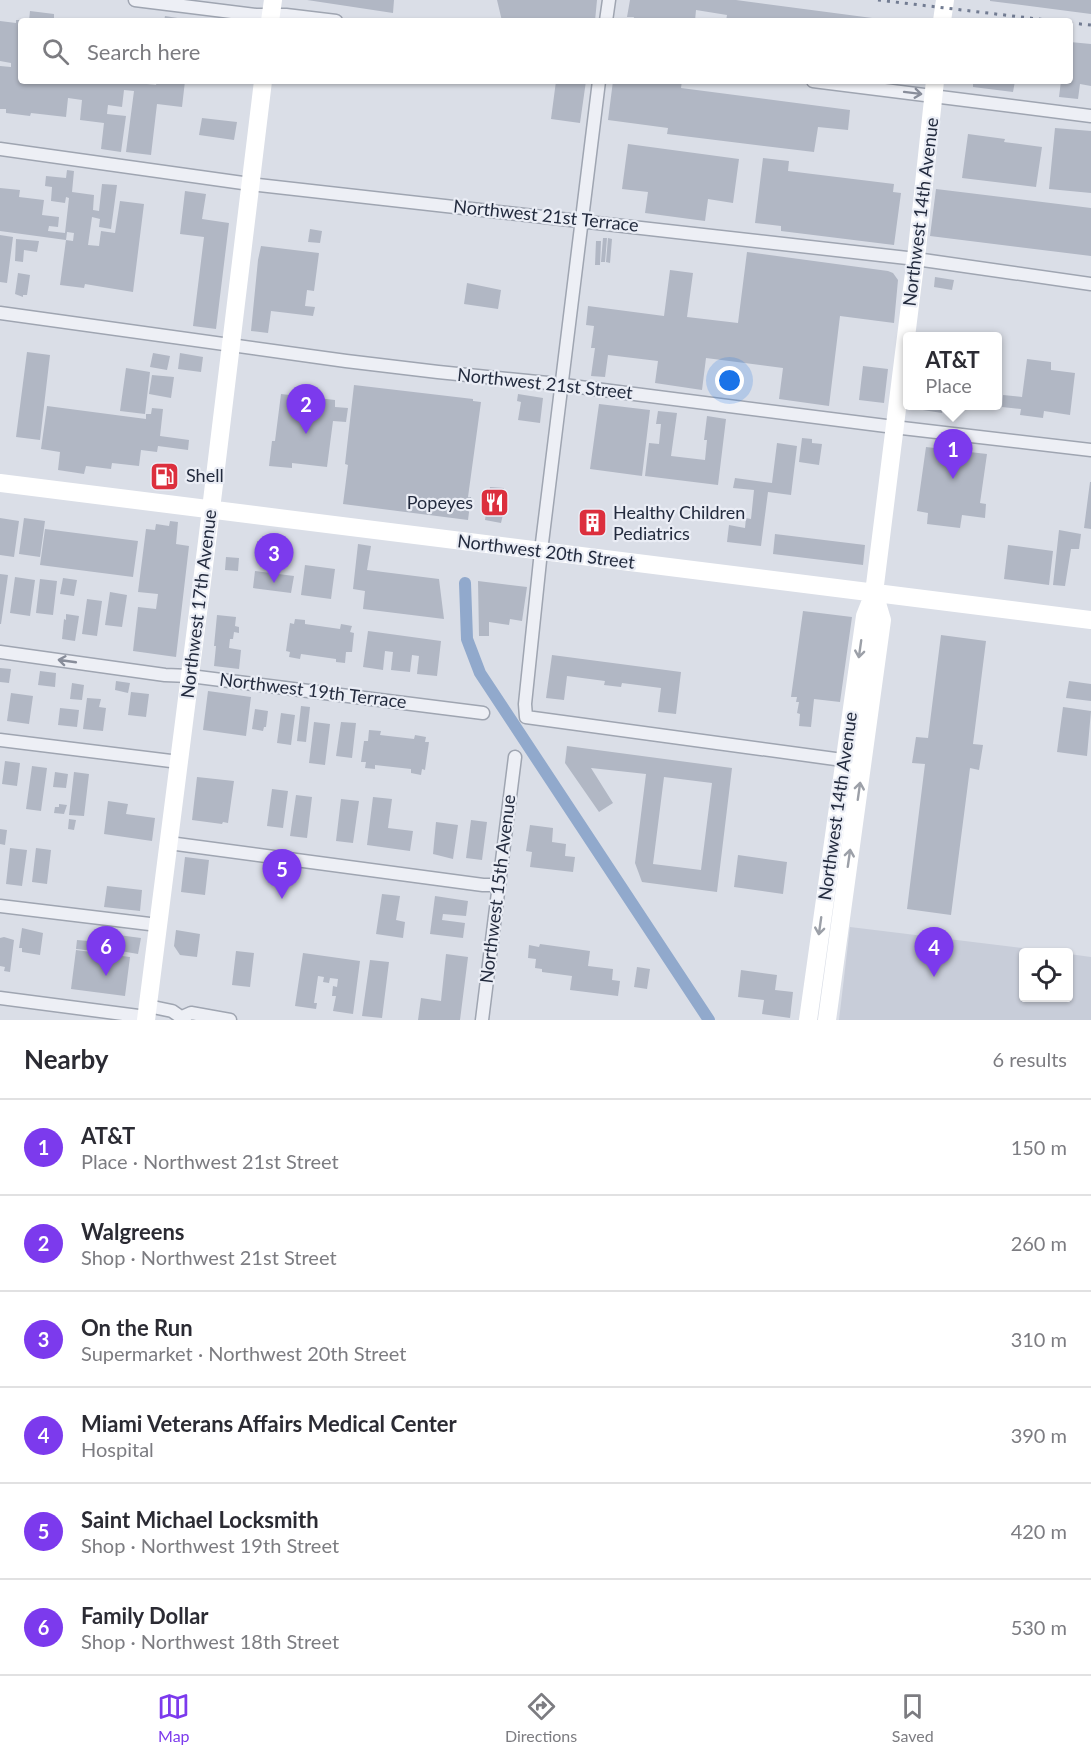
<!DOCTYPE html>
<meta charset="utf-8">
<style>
:root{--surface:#fff;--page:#f7f7f7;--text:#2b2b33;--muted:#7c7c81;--line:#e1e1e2;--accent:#7c3aed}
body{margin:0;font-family:Lato,sans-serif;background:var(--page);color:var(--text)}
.controls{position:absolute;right:18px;bottom:18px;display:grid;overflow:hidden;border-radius:6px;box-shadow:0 2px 4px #0004}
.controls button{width:54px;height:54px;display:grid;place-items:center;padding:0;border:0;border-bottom:2px solid var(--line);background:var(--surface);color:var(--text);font:30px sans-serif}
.you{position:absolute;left:730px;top:381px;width:21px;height:21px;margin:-15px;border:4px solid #fff;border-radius:50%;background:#1a73e8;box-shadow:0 0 0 9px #1a73e833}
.badge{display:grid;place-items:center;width:39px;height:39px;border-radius:50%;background:var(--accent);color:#fff;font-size:20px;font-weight:700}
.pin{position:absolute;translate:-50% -50px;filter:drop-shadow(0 2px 3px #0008)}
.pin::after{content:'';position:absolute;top:32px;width:21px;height:18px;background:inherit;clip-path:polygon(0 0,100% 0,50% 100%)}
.popup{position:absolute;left:903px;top:332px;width:99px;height:78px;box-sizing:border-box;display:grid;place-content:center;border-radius:6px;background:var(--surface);filter:drop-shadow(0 2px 4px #0005);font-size:20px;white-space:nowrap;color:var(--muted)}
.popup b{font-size:22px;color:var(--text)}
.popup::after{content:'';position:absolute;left:50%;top:100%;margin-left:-12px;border:12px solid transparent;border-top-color:var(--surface)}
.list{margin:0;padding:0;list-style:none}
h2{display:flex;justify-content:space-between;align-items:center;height:78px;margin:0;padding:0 24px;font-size:26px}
h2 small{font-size:20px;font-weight:400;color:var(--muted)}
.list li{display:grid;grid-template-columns:39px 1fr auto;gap:18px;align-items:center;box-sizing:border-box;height:96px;padding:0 24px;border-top:2px solid var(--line)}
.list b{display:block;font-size:22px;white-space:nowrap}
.list p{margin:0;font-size:20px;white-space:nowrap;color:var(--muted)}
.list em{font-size:20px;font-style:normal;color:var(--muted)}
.icon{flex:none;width:33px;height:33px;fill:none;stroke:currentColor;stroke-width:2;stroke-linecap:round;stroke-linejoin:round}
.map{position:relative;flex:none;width:1091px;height:1020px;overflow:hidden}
.search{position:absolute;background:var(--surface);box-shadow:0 2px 4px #0004;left:18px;right:18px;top:18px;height:66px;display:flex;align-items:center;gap:15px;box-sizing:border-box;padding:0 21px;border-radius:6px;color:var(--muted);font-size:22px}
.sheet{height:654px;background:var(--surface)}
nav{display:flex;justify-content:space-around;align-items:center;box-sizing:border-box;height:84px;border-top:2px solid var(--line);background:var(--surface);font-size:16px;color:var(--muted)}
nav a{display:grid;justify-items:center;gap:3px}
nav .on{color:var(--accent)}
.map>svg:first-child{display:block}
</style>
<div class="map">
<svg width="1091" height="1020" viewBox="0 0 1091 1020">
<rect width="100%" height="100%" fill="#dadee7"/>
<path fill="#c8cdd9" d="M850,927L1055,952H1024V998H1068L1069,954L1091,957V1020H839Z"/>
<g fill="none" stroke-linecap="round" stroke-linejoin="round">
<path stroke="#91a9cc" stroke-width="12" d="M465,583L467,639L480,673L709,1020"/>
</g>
<path fill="#b1b7c4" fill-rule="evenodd" d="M307,0H394L393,13Z
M497,0H597L595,21H502Z
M630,0H736L895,21H726L727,15L696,10L695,21H633L634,17H627Z
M990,0H1091V14L990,1Z
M30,11L54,14V21H29Z
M165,16L190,20V21H164Z
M16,20H21V81H120L156,85L157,81H185L182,107L157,104L151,155L126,152L134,91L124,90L122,107L108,105L107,114L126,116L121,152L101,149L104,123L80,120L82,100L68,98L66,117L31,113L30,116L6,113V109H0V66L11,67V63L0,61V21L16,23Z
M1070,42L1091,44V86L1080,84L1078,99L1059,97L1061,81H1070Z
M556,81H586L580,123L551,119Z
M613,81H682L681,88L850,110L848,130L818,127L814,152L667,134L668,128L608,120Z
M973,81H1015L1013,92L973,87Z
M202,118L237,122L234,140L199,135Z
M1055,128L1091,131V193L1049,189Z
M968,134L1005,139L1004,142L1042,147L1036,187L962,178Z
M628,144L739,159L733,203L708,199L705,221L645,213L648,192L622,189Z
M763,158L789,161L788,171L894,184L893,192L901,193L894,245L781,231V226L755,223Z
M67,170L74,171L72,192L94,195L93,210L99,211L102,184L117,185L111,229L99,227L100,219L92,217L88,245L99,246L101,231L115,233L120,201L144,204L133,292L85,284L84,288L60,285L66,240L73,241L74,233L67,232L66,240L0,231V188L20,190L19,197L44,200L42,215L59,217L58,227L49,226L48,231L65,233L69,198L66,197L65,203L51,201L52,187L45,186L46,176L66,178Z
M936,189L1091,208V256L930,236Z
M185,191L206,194L202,219L229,223L216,329L193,326L204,237L180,234Z
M310,229L322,231L320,243L308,242Z
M0,235L13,237L7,283L0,282Z
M603,238H607L605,262H601Z
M608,238L612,239L610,263L606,262Z
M16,239L39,241L37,252L24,250L23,262L15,261Z
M596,241H601L600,265H595Z
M261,246L319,253L314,291L307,290L305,306L315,307L313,316L271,311L268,333L251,331L258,260Z
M747,252L888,271L893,273L898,280L894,323L840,316L829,406L779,399L783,368L706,358L702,390L655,383L658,361L608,355L605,377L591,376L595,348H591L594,326L586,325L588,306L664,316L670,270L693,273L687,317L738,323Z
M18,273L30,275L27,295H23V297L15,294Z
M935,277L954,280L952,290L934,287Z
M467,283L501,290L498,309L464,304Z
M27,352L50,355L40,440L16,437Z
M153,353L170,356L167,370L150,367Z
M180,353L203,357L201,372L178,369Z
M1027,359L1051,362V370L1075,373L1070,415L1044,411L1043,418L1020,415L1021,409L1002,407L1003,395L1022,397Z
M863,366L888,369L884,403L859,400Z
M126,368L150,372L145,414L120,411Z
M152,375L174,377L171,398L149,394Z
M354,385L473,399V401L481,402L468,497H471L468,520L343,504L348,465L345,464Z
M281,394L335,400V407L348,408L346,422L333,421L327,467L292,463V468L269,466L272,441H275Z
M518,394L543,398L540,423L518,420L521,402L517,401Z
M599,404L650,410L642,476L590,469Z
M47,406L146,419V414H151L152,408L163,409L160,436L189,440L188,450L158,446L157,452L141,450L139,466L112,463L111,469L86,466L84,474L58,470L60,452L41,449Z
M911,406H943L942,413L910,408Z
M658,411L677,413L671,456L705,460L707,440H704L707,416L726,419L718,485L645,476L649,443L659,444L661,424H656Z
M802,438L812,439V443L822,444L819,465L799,462Z
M777,443L797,446L791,495L768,492L761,546L727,542L729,525L745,528L746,518L751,519L754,490L733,488L735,478L772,483Z
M926,447L987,454L980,503L986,504L985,518L962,515L960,528L927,524L928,513L917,511Z
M159,469L172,471L170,483L158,481Z
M1090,482H1091V529L1084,528Z
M490,487L504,488L502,505L505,506L501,523L485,520Z
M588,512L601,513L598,535L582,531L584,514Z
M0,518L19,521L14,557L0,555Z
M24,518L45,521L40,557L19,554Z
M170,521L178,522L176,544L189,546L176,657L133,651L138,607L156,609L158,594L138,592L146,529L155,530L156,524L169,526Z
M45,529L138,541L133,577L40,565Z
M1059,530L1081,534L1079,549H1071L1065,586L1053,585Z
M775,534L865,545L863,565L773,554Z
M257,541L272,543L270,555L256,553Z
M358,544L371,546L367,570L439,579L444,619L363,609L365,591L353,589Z
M1008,545L1053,551L1049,585L1004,579Z
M226,557L239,558L238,571L225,570Z
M305,565L335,569L331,599L301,595Z
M255,571L294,576L291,593L253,588Z
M0,574L8,575L1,624H0Z
M15,577L35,580L30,616L10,613Z
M63,578L77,580L74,596L60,594Z
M40,579L57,581L53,615L36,613Z
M478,581L527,587L522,621L510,619L509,625L489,622V636H479Z
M110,592L127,595L122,627L105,625Z
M87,599L102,601L97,636L82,634Z
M803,611L852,617L840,702L814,699L811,727L799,726L800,714L797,713L799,702H796L797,697H791Z
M66,614L79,616L75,641L62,639L64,619L66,620Z
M217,615L236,617L235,626L239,627V633L234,632L233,639H230L229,648L241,650L239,669L214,666L216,646H214Z
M295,619L305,620V624L340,629L341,624L352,626L350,632L354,633L352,652H346L345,663L336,662V659L301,654L300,659L289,657L290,652L286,651L290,623L294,624Z
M368,631L441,641L437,676L417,674L419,656L412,655L410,672L391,670L393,652L385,651L383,670L363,667Z
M941,635L986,641L973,744L983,745L979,770L970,768L951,915L907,909L925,764L912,763L916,737L928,738Z
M552,655L681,672L676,714L658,712L661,688L622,683L621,687L604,685L605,681L567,676L564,700L546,698Z
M0,668L11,669L9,683L0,682Z
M40,671L56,673L55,687L38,685Z
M116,681L130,683L128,693L115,690Z
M1069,681L1091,684V701L1066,698Z
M72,683L84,685L82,700L70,699Z
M208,691L251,697L246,736L203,730Z
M131,692L149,694L146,717L128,715Z
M11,693L33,696L29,724L7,721Z
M87,698L101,699L99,707L106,708L103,731L83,729Z
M301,706L310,707L306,742L297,741Z
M1063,707L1091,711L1087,756L1057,752Z
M60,708L79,710L77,727L58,725Z
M255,709L268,711L266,727H264L263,731L252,729Z
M281,713L295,715L291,745L277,743Z
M314,722L330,724L325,765L309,763Z
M341,722L356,723L352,758L336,756Z
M369,730L381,731L380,735L414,739L415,735L426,737L425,742H429L425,770L422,769L421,775L411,773V769L375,765V769L365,768L366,762H361L364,741H368Z
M567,746L732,768L717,892L642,882L635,863L646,774L591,768L613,803L599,812L565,763ZM664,777L712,783L701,870L653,864Z
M5,761L20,763L17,786L2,784Z
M32,766L47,768L41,811L26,809Z
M55,772L68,774L66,788L53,787Z
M74,772L89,774L84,816L69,815Z
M197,777L234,781L228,823L223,822L222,824L192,820Z
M272,789L288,791L283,828L267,826Z
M296,795L312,797L307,838L290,836Z
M373,797L392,799L388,828L413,831L410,851L367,845Z
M341,799L359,801L353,843L336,841Z
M108,801L128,804L126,814L155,818L152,841L104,834Z
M59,804L67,805L64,814L54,813L55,807H59Z
M69,819L76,820L74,830L68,829Z
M471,820L487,822L482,860L466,858Z
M436,822L458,825L453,859L433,854Z
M530,825L553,828L552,842L566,844L565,856L575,857L573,872L530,867L532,852L526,851Z
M0,829L7,830L5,845L0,844Z
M10,848L27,850L22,886L6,884Z
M36,848L51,850L47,884L32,882Z
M738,855L787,862L783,894L734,887Z
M185,857L209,860L205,895L181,892Z
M107,886L142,890L140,911L104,907Z
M382,894L400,896L396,920L405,922L403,938L376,934Z
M435,896L468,901L466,916L443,914L442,920L465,923L463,938L430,934Z
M22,928L43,933L40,955L22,952V948H19Z
M176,930L200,934L197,957L180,955L174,946Z
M111,934L141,938L138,954L109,949Z
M4,937L14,940L10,972L4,971L5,967L0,966V938Z
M77,940L100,942V944H104L103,952L76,949Z
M540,944L590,951L588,966L613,969L612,980L620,981L618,996L570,990L572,976L542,972V969L535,968L536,959L528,958L529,945L539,947Z
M76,950L130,957L125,996L71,989Z
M236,951L254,953L250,987L232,985Z
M303,953L360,961L353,1014L333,1011L336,996H332L333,986L337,987L338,979L330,978L329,983L323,982L324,977L318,976L314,1003H317L316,1009L295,1006Z
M446,954L468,957L460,1020H418L421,998L441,1001Z
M370,960L389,962L382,1018L362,1016Z
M637,967L650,969L647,989L634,987Z
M741,970L777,975L775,990L793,992L790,1018L762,1014L764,1000L738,997Z"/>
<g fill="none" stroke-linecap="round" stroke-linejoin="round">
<defs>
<path id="street" d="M135,0L256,15H286L336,21
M606,21L609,0
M599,81L541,551L525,704L526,717L850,761
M813,81L1091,116
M0,149L250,184L916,259L1091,284
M0,313L346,361L438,372L548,383L902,428L1091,450
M0,652L165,675L190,676L483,713
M0,740L179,762
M169,843L483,885H499
M0,906L158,925
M0,998L146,1017
M148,1006L172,1011L185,1020
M182,1017L191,1013L230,1020
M482,1020L515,757"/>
</defs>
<use href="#street" stroke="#9fa5b1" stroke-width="15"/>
<use href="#street" stroke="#edeff5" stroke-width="12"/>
<path stroke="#fff" stroke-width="18" d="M270,21L273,0
M942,21L945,0
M0,483L1091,620
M146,1020L207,542L263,81
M808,1020L865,616L874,593L917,249L935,81
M827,1020L882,620L874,593"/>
<path stroke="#727c92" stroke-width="3" stroke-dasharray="3 6" stroke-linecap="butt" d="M878,0L1055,21
M1070,23L1091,25"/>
</g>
<defs><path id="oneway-shaft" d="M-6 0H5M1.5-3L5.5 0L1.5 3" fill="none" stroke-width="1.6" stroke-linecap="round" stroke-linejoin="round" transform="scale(1.5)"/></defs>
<g stroke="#888d9a">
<use href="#oneway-shaft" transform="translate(913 93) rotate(7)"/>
<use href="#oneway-shaft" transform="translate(67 661) rotate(-172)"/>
</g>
<g stroke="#9ca0a8">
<use href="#oneway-shaft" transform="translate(860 649) rotate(98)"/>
<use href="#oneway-shaft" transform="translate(859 791) rotate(-82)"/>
<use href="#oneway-shaft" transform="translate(849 858) rotate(-82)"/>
<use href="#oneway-shaft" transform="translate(820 926) rotate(98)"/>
</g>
<defs>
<symbol id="fuel-square" viewBox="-11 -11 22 22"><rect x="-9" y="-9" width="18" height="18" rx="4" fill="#dc2f3d" stroke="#eaedf5"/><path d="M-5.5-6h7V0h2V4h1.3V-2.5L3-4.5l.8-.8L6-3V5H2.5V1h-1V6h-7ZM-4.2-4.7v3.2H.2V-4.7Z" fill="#fff"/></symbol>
<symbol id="restaurant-square" viewBox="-11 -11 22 22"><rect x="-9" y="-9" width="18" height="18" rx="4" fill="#dc2f3d" stroke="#eaedf5"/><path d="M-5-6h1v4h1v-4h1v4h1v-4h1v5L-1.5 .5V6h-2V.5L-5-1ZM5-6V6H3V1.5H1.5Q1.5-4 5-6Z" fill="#fff"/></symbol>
<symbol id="building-square" viewBox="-11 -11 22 22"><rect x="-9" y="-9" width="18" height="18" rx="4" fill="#dc2f3d" stroke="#eaedf5"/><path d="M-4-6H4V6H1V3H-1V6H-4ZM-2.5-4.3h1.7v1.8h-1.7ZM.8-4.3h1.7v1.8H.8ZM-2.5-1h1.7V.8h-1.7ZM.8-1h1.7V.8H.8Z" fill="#fff"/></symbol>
</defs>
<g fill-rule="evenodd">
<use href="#fuel-square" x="148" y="460" width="33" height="33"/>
<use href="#restaurant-square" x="478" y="486" width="33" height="33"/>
<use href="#building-square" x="576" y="506" width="33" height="33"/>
</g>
<g text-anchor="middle" stroke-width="4.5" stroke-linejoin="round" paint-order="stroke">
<g font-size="18" fill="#232b3e" stroke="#eaedf5">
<text transform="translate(921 212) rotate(-83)" y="6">Northwest 14th Avenue</text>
<text transform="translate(546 216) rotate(6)" y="6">Northwest 21st Terrace</text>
<text transform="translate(545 384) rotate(6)" y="6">Northwest 21st Street</text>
<text transform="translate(546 552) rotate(7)" y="6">Northwest 20th Street</text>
<text transform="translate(199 604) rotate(-83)" y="6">Northwest 17th Avenue</text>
<text transform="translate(313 691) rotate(7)" y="6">Northwest 19th Terrace</text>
<text transform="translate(838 806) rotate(-82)" y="6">Northwest 14th Avenue</text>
<text transform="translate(498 889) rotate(-83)" y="6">Northwest 15th Avenue</text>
</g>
<g font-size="18" fill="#232b3e" stroke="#eaedf5" text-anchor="start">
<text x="186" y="482">Shell</text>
<text x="473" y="509" text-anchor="end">Popeyes</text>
<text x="613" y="519">Healthy Children<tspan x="613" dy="21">Pediatrics</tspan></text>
</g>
</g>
</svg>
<div class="controls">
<button><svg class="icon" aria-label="locate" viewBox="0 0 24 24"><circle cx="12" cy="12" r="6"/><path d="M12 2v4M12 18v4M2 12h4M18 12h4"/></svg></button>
</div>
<div class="you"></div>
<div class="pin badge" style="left:953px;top:479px">1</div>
<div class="popup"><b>AT&amp;T</b>Place</div>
<div class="pin badge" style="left:306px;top:434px">2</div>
<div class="pin badge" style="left:274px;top:583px">3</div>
<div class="pin badge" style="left:934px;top:977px">4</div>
<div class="pin badge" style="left:282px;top:899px">5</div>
<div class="pin badge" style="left:106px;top:976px">6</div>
<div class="search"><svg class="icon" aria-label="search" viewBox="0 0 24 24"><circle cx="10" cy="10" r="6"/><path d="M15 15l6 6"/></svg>Search here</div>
</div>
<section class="sheet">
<h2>Nearby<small>6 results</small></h2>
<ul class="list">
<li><span class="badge">1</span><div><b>AT&amp;T</b><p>Place · Northwest 21st Street</p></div><em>150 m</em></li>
<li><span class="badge">2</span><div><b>Walgreens</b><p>Shop · Northwest 21st Street</p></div><em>260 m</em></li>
<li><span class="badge">3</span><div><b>On the Run</b><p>Supermarket · Northwest 20th Street</p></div><em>310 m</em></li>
<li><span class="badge">4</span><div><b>Miami Veterans Affairs Medical Center</b><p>Hospital</p></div><em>390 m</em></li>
<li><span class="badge">5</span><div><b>Saint Michael Locksmith</b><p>Shop · Northwest 19th Street</p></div><em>420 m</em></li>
<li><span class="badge">6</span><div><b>Family Dollar</b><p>Shop · Northwest 18th Street</p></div><em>530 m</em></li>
</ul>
</section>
<nav>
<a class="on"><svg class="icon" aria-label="map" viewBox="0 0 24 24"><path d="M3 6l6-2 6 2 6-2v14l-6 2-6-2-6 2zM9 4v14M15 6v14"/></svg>Map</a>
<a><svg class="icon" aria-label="directions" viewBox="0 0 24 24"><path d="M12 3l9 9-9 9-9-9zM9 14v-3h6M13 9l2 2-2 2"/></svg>Directions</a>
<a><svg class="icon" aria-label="saved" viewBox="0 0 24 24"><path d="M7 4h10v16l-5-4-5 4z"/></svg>Saved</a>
</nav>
